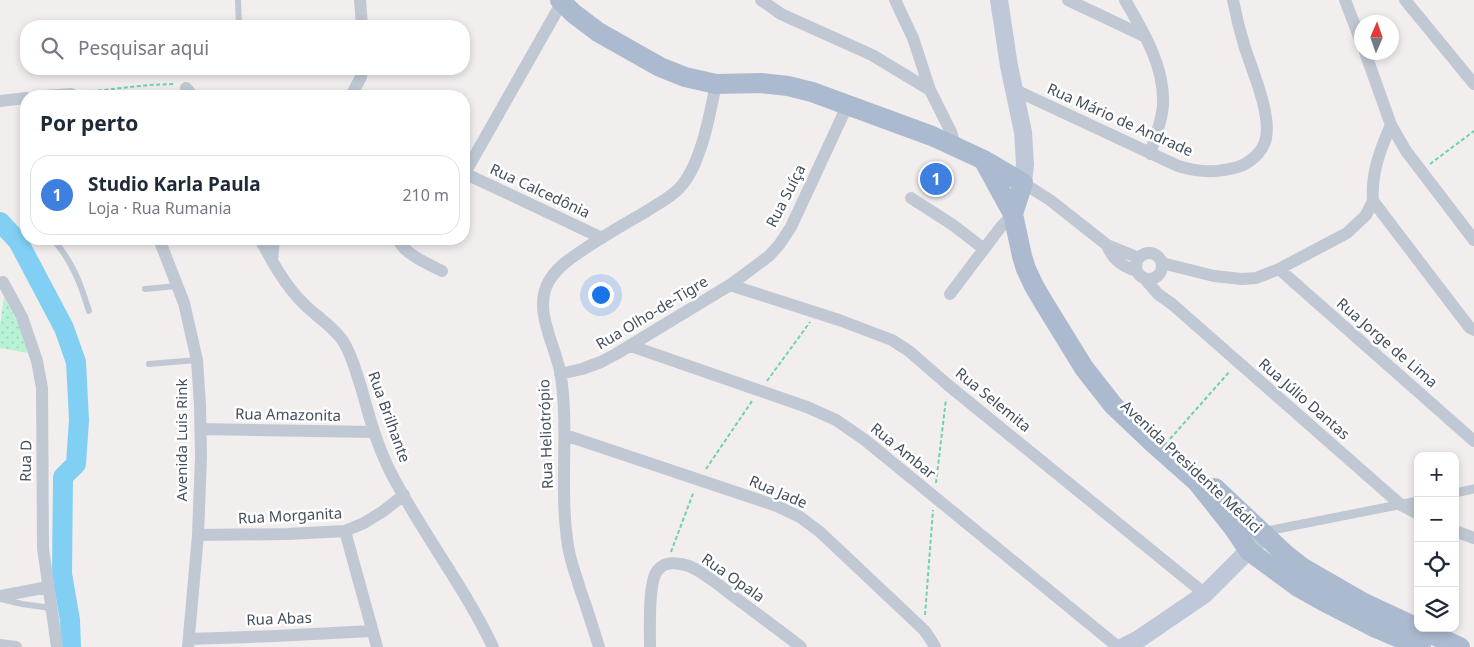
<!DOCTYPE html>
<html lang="pt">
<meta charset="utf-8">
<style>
:root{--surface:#fff;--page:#f6f6f7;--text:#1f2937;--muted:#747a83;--line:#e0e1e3;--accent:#0b57ed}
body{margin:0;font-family:"Noto Sans",sans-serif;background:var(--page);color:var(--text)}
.controls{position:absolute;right:15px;bottom:15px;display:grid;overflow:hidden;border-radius:10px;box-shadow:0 2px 8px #0003}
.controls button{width:45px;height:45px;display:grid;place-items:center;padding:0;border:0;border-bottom:1px solid var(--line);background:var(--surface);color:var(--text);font:25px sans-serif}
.compass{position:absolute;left:1354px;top:15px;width:45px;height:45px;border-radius:50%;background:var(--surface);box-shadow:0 2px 8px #0003;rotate:2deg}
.you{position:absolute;left:600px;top:294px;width:18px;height:18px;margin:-12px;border:4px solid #fff;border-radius:50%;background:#1a73e8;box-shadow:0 0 0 8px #1a73e833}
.badge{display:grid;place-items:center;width:32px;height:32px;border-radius:50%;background:var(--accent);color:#fff;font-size:16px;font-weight:700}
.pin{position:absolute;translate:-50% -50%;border:2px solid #fff;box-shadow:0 1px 5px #0006}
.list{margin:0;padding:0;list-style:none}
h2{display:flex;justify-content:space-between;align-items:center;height:65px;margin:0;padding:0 20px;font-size:21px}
h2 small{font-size:16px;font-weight:400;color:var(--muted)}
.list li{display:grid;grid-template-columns:32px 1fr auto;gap:15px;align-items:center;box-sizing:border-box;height:80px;margin:0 10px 10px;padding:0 10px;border:1px solid var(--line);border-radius:20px}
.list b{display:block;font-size:19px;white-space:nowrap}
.list p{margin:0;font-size:16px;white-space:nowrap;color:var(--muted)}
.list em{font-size:16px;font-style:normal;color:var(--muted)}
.icon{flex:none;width:28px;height:28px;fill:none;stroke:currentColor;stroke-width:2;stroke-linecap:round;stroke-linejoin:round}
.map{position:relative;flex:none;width:1474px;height:647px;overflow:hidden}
.search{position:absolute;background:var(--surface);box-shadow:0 2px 8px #0003;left:20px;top:20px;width:450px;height:55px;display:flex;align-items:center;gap:12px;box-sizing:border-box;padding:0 18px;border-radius:20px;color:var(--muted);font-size:19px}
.panel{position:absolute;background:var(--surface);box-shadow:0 2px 8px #0003;left:20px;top:90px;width:450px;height:155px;border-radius:20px}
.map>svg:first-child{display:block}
</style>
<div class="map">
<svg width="1474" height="647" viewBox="0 0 1474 647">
<defs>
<pattern id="green-dots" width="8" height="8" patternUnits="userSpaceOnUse" patternTransform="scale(1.25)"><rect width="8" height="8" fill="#b8f2d4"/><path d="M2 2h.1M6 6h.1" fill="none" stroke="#9fd1b8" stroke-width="1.8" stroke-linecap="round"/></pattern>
</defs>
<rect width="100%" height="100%" fill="#f1eeed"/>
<path fill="url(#green-dots)" d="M4,297L19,325L28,353L0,348V326Z"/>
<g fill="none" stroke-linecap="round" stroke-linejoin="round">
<path stroke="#81d0f3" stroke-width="20" d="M0,222L18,241L64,328L76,362L79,420L76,464L63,477L62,574L70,620L71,647"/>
<path stroke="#6dd3ab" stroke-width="2" stroke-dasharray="4 2.5" stroke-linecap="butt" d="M85,92L149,85L175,84
M1430,164L1474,131
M767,381L810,322
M1170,439L1230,371
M706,469L752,401
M936,483L946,399
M671,552L694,491
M925,615L933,510"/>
<path stroke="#c0c8d4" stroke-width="6" d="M238,0L239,26
M26,189V201
M53,239C73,263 80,282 89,311
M145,289L177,286
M149,364L197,360
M1,599L22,604L51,608"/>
<path stroke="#c0c8d4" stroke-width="9" d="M1455,493L1474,489
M1262,532L1418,501"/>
<path stroke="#c0c8d4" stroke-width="12" d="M360,0L362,26
M761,0L781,14L872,55L930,90
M895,0L913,38L930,90L951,132L955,146
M1068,0L1144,36
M1125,0C1143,31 1165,67 1163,105C1162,121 1155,138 1150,154
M1345,0L1362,44
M1405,0L1474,84
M1365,52L1391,125L1406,151L1474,240
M186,88L193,96
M1015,90L1178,166C1198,172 1214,173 1234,168C1248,165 1263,153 1266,138C1271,114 1253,72 1245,48C1240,32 1236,16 1233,0
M45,96L71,94L74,96
M351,96L361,77L362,69
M0,101L26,98
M1391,125C1380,150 1371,173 1373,201L1463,319L1470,328L1474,330
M464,173L602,238
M465,173L562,2
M1023,183L1050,200L1107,245L1139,258
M911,198L953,225L984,249
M159,239L184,303L197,360L200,405L201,457L198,535L188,647
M260,239C272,261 284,284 302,302C315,316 332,325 343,341C352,355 356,372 361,387C369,416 377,446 391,473C422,533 464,586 493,647
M398,239C405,255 427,263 442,271
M1107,245C1112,259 1123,267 1137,271
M1136 266a13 13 0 1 1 26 0a13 13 0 1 1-26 0Z
M272,261L274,239
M1162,263L1214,276L1242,279L1256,278L1279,269L1347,233L1366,215L1373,201
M1279,269L1474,441
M1145,279L1158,294L1172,304L1401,505L1418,514
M3,282L22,317L37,361L42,388L43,548L57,647
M730,285L839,320L892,340L909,351L948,385L1205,594
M950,294L1000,228L1013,214
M631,346L807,407L836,420L865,440L1118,647
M560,374L582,369L601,362L616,354L730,285L769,256L779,245L791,227L848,104
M201,429L374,432
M565,435L777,506L800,517L820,532L924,630L931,640L935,647
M345,531L377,647
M1455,531L1474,538
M198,535L288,534L345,531L364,523L382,512L404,495
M0,596L48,587
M189,639L276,636L371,631
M0,645L16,647
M599,647C593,628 587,608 580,589C576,575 570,560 568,546C559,489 569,432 561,376C556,345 532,310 549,281C558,265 577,254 592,244C610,232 628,222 647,211C659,203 674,196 683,184C702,160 710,113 716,84
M650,647C650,631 648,583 657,571C664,561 678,562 689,566C705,573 719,585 733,596C756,613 779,630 801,647"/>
<path stroke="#bfc8d9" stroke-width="18" d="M999,0L1009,66L1023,132L1025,164L1023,183
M1123,647L1139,639L1205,594L1258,541L1260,533L1257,527"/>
<path stroke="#abbacf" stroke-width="20" d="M560,0L573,13L598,32L660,67L685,77L716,84L761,83L788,86L812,92L932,136L984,160L1023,183
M984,161L1013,214
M1023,183L1013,214L1022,256L1026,269L1034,286L1044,303L1084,368L1113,405L1153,443L1197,482L1232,526L1249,551L1298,587L1325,602L1376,628L1421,647
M1215,488L1284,553L1303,568L1362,602L1418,628
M1418,628L1460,647"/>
</g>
<g text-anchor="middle" stroke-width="5" stroke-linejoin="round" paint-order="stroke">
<g font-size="15" fill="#444f5d" stroke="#fff">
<text transform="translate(1120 120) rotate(24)" y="5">Rua Mário de Andrade</text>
<text transform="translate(540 191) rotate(25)" y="5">Rua Calcedônia</text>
<text transform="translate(786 196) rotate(-63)" y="5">Rua Suíça</text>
<text transform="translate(652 313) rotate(-31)" y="5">Rua Olho-de-Tigre</text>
<text transform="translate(1387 343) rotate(41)" y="5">Rua Jorge de Lima</text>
<text transform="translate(1304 399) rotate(41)" y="5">Rua Júlio Dantas</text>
<text transform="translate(993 400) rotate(39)" y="5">Rua Selemita</text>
<text transform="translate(288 415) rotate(1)" y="5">Rua Amazonita</text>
<text transform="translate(389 417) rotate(70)" y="5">Rua Brilhante</text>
<text transform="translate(546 434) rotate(-92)" y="5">Rua Heliotrópio</text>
<text transform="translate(182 440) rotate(-90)" y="5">Avenida Luis Rink</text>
<text transform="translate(903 451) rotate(39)" y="5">Rua Ambar</text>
<text transform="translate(26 461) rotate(-89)" y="5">Rua D</text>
<text transform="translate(1191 467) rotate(43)" y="5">Avenida Presidente Médici</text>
<text transform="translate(778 492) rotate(23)" y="5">Rua Jade</text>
<text transform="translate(290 516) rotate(-3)" y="5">Rua Morganita</text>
<text transform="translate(733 578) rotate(35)" y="5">Rua Opala</text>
<text transform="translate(279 619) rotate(-2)" y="5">Rua Abas</text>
</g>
</g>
</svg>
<div class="controls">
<button>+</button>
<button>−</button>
<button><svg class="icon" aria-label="locate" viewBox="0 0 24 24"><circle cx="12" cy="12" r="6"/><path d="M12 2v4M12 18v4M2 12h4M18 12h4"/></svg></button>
<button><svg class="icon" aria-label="layers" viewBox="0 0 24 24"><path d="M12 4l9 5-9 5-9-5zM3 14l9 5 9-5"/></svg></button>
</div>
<svg class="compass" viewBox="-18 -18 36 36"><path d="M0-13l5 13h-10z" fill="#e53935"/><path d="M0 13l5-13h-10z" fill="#747a83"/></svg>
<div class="you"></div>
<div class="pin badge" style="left:936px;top:179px;background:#3f7fe0">1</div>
<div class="search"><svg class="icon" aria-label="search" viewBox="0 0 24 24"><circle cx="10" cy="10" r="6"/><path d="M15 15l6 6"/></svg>Pesquisar aqui</div>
<section class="panel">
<h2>Por perto<small></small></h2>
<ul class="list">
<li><span class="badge" style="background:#3f7fe0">1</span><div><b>Studio Karla Paula</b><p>Loja · Rua Rumania</p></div><em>210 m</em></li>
</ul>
</section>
</div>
